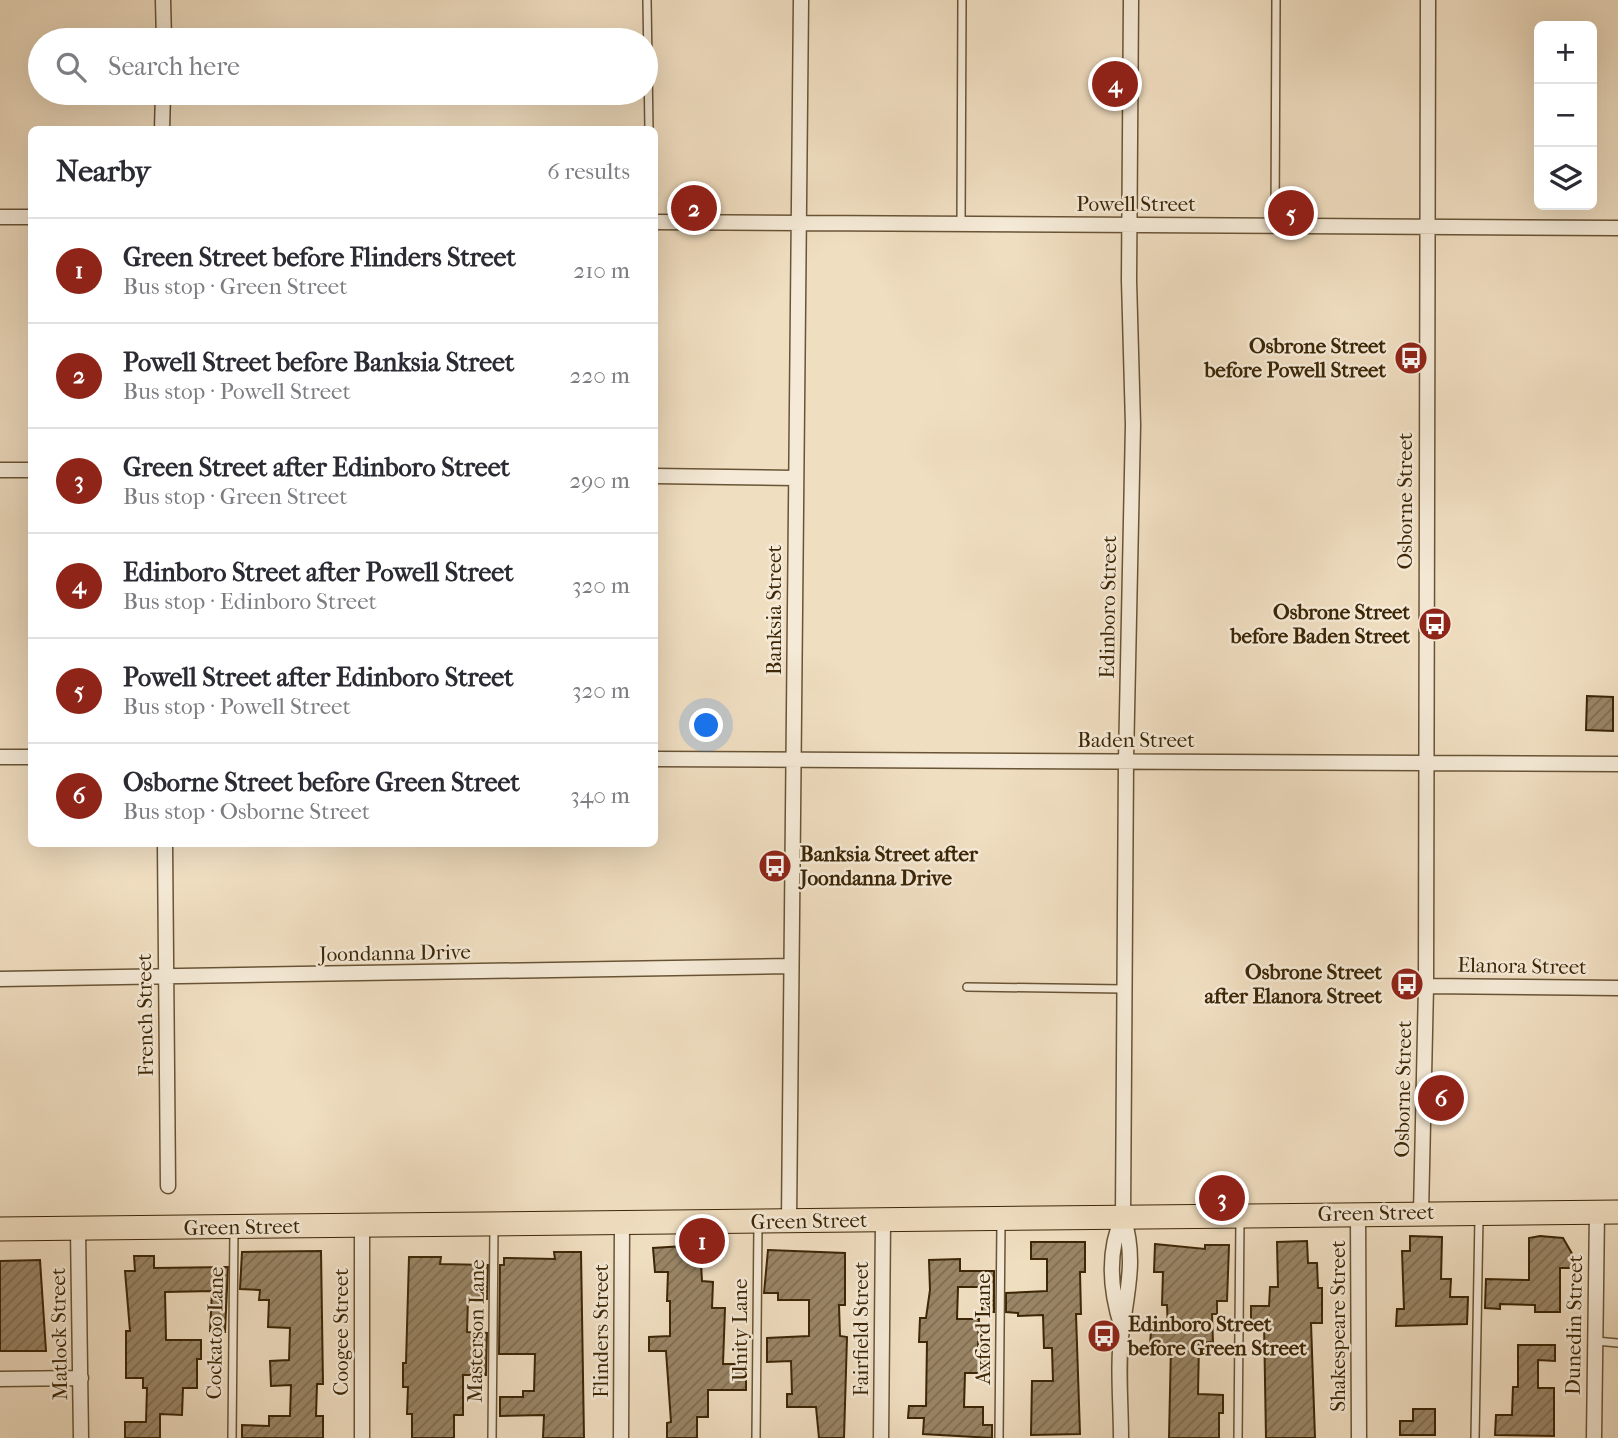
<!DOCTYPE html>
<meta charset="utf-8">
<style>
:root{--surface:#fff;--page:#f7f7f7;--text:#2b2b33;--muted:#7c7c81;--line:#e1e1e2;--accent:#8f2418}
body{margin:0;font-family:"IM FELL French Canon",serif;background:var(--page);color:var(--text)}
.controls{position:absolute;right:21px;top:21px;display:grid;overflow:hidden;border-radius:10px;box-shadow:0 7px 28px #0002}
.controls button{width:63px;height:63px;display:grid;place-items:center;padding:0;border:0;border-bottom:2px solid var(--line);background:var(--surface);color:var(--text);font:35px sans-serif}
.you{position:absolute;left:707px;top:726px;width:24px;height:24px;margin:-18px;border:5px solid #fff;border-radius:50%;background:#1a73e8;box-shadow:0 0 0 10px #1a73e833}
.badge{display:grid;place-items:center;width:46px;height:46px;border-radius:50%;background:var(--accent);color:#fff;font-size:23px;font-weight:700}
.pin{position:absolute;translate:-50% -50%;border:4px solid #fff;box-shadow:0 2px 7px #0006}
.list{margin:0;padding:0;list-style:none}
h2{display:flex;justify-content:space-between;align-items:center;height:91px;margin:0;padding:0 28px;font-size:30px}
h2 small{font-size:23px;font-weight:400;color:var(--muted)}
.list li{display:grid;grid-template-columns:46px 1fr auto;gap:21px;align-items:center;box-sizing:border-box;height:105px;padding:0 28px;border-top:2px solid var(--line)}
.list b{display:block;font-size:26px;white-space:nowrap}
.list p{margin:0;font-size:23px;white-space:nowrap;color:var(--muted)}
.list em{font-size:23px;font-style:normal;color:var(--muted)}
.icon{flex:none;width:38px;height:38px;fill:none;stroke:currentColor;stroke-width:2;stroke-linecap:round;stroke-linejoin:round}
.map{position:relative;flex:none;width:1618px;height:1438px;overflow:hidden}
.search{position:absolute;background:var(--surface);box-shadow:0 7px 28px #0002;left:28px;top:28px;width:630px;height:77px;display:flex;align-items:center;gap:18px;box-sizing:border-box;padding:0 24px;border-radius:38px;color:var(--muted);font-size:26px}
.panel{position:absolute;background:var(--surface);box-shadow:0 7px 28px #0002;left:28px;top:126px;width:630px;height:721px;border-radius:10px}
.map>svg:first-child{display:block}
</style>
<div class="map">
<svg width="1618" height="1438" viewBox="0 0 1618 1438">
<defs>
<pattern id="building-hatch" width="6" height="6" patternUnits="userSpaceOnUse" patternTransform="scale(1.75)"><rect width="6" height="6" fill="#9a8667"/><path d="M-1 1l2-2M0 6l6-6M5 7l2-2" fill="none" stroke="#7f6d53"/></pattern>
</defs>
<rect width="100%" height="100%" fill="#f0dec1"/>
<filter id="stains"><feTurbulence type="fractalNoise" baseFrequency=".00286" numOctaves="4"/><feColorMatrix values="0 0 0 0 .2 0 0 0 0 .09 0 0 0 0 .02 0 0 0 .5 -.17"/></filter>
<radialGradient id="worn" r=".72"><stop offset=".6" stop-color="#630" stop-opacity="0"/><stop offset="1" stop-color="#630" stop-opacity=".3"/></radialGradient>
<path fill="url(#building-hatch)" stroke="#3c2606" stroke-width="2" d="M1587,696L1613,697V731L1586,730Z
M1410,1236L1442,1237L1441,1279H1451L1450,1297H1468L1467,1324L1396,1326L1397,1309H1404L1402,1251H1410Z
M1540,1236L1563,1238L1574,1257V1268H1560V1312H1535V1305L1500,1304V1309L1485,1308L1486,1279L1529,1280V1238Z
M1307,1241L1308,1263H1317L1318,1288H1322V1323H1311L1315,1438H1266L1264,1322H1251V1306H1269L1270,1287H1278L1277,1242Z
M1031,1242H1085V1272H1080L1081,1314H1076L1080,1434L1031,1435L1032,1381H1053L1052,1348H1044L1043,1315L1018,1316V1313L1006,1312V1293L1047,1291V1259H1031Z
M1155,1244L1205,1249V1245H1229L1227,1301H1217V1314H1212L1213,1342L1199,1343L1198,1394L1223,1395V1413H1219V1438H1169L1171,1345H1150L1151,1331L1168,1332L1167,1305H1162L1163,1272H1154Z
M700,1245L702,1281L713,1282L712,1308H725L723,1364H746V1390H708V1417H697V1438H667V1423L671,1422L666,1351H649V1337L670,1336V1301H667L668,1272H655L653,1248Z
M768,1250L845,1253V1305H839L840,1336L847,1337L844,1438H819L816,1407H787V1394H792L791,1361L767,1362V1338L809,1336V1300H778V1293H764Z
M321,1251L323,1384H317L316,1416H323V1438H242V1425L269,1426V1416H290L291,1385L271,1386L270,1361L289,1360L290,1328L268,1327L269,1300H259L260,1290L240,1289L242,1252Z
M554,1252H581L584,1438H543L544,1415L500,1416V1397H523V1391H534L535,1354H499L500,1265H504V1258L555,1259Z
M134,1256H154V1268L228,1267L225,1332L210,1331L212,1291L165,1292L166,1340H201V1359H197V1388H183L182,1415L160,1414V1438H125V1422H146L147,1388H143V1378H126V1331H130L125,1271H135Z
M409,1257H441L440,1264L488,1265L487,1299H468L467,1332L487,1333L486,1375H463V1415H454V1438H412V1414H407L408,1387H403V1363H406Z
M960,1259V1271H994V1312H982V1287H958L957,1319H979L978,1348L988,1349V1373H965L964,1407H983V1425H992V1438L923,1434L924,1418H908L909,1406H926L927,1342H919L920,1318H926L930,1290L929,1260Z
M40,1260L46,1351H0V1261Z
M1518,1345H1555V1361L1538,1360V1388H1554V1436L1495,1435L1496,1415H1512L1513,1387H1518Z
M1413,1409H1435V1435H1400V1421H1413Z"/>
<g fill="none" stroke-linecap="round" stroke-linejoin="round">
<defs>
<path id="service" d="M647,0L649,130
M961,224L962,0
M1275,225L1276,0
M967,987L1124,989
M1596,1341L1618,1343
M232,1438L234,1229
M492,1438L494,1228
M756,1438L758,1223
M999,1438L1001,1222
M1238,1438L1240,1219
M1475,1438L1479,1217"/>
<path id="minor" d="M163,0L164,40
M162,130L163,93
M0,217H32
M654,222L1618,228
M0,470H32
M654,476L795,478
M0,757H32
M654,759L1618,764
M165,844L168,1186
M0,979L791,966
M1426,986L1618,988
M1358,1213L1359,1438
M1421,1213L1426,986L1428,0
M789,1221L801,0
M78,1229L81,1438
M1122,1328C1110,1291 1107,1251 1123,1216
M0,1379L81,1378
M362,1438V1226
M621,1438L622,1223
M881,1438L883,1221
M1121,1438C1121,1403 1117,1364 1122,1329C1128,1288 1136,1256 1123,1216L1126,761L1133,425L1129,280L1131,0
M1594,1438L1597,1212"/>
<path id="primary" d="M0,1229L1618,1212"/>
</defs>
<use href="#service" stroke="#695435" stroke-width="10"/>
<use href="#minor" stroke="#695435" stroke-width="17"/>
<use href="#primary" stroke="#3c2606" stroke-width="25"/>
<use href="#service" stroke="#f5ead7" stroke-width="7"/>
<use href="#minor" stroke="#f5ead7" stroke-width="14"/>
<use href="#primary" stroke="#f0dec1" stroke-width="23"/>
</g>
<defs>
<symbol id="bus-disc" viewBox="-11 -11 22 22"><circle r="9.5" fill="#8f2418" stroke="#f5ead7"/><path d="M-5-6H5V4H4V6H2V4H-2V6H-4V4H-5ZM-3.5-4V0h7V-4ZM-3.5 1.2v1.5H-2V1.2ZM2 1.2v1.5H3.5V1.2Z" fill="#fff"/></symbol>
</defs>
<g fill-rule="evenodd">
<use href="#bus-disc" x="1392" y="339" width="38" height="38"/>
<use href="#bus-disc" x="1416" y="605" width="38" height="38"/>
<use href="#bus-disc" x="756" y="847" width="38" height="38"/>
<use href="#bus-disc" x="1388" y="965" width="38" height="38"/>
<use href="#bus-disc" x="1085" y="1317" width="38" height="38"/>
</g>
<g text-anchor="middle" stroke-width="5" stroke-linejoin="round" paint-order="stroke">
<g font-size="21" fill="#3c2606" stroke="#f5ead7">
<text x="1136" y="211">Powell Street</text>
<text transform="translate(1405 501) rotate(-90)" y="7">Osborne Street</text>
<text transform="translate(1108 607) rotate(-89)" y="7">Edinboro Street</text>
<text transform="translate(774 610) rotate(-90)" y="7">Banksia Street</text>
<text x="1136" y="747">Baden Street</text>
<text transform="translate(395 953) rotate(-1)" y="7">Joondanna Drive</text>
<text transform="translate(1522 966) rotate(1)" y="7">Elanora Street</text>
<text transform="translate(145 1015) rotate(-91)" y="7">French Street</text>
<text transform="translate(1403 1089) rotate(-89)" y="7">Osborne Street</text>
<text transform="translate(1376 1213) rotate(-1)" y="7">Green Street</text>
<text transform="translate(809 1221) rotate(-1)" y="7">Green Street</text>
<text transform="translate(242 1227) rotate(-1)" y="7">Green Street</text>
<text transform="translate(1574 1325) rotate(-89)" y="7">Dunedin Street</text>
<text transform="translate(1338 1326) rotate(-90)" y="7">Shakespeare Street</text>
<text transform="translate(861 1329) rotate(-90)" y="7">Fairfield Street</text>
<text transform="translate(983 1329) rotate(-90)" y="7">Axford Lane</text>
<text transform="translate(740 1330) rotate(-90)" y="7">Unity Lane</text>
<text transform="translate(476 1331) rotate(-89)" y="7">Masterson Lane</text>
<text transform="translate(601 1331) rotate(-90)" y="7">Flinders Street</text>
<text transform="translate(341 1332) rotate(-90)" y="7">Coogee Street</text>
<text transform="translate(215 1333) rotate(-89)" y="7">Cockatoo Lane</text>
<text transform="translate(59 1334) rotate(-91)" y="7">Matlock Street</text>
</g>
<g font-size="21" font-weight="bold" fill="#3c2606" stroke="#f5ead7" text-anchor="end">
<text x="1386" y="353">Osbrone Street<tspan x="1386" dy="24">before Powell Street</tspan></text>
<text x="1410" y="619">Osbrone Street<tspan x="1410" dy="24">before Baden Street</tspan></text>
<text x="800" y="861" text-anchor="start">Banksia Street after<tspan x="800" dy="24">Joondanna Drive</tspan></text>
<text x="1382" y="979">Osbrone Street<tspan x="1382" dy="24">after Elanora Street</tspan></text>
<text x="1128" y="1331" text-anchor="start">Edinboro Street<tspan x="1128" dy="24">before Green Street</tspan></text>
</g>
</g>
<rect width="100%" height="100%" filter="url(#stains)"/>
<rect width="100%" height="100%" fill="url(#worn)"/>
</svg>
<div class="controls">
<button>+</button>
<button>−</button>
<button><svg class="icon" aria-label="layers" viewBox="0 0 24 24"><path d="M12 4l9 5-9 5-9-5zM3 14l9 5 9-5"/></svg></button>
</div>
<div class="you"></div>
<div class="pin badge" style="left:702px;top:1241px">1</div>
<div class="pin badge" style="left:694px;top:208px">2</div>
<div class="pin badge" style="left:1222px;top:1198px">3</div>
<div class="pin badge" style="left:1115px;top:84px">4</div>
<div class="pin badge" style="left:1291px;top:213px">5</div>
<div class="pin badge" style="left:1441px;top:1098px">6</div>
<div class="search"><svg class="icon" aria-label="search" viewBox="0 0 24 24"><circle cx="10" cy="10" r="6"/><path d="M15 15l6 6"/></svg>Search here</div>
<section class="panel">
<h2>Nearby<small>6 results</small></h2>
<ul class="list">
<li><span class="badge">1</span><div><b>Green Street before Flinders Street</b><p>Bus stop · Green Street</p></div><em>210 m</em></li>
<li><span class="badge">2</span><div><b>Powell Street before Banksia Street</b><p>Bus stop · Powell Street</p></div><em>220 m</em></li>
<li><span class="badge">3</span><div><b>Green Street after Edinboro Street</b><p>Bus stop · Green Street</p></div><em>290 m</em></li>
<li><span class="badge">4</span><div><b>Edinboro Street after Powell Street</b><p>Bus stop · Edinboro Street</p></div><em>320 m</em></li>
<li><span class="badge">5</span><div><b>Powell Street after Edinboro Street</b><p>Bus stop · Powell Street</p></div><em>320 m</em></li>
<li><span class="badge">6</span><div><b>Osborne Street before Green Street</b><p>Bus stop · Osborne Street</p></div><em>340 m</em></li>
</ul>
</section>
</div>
